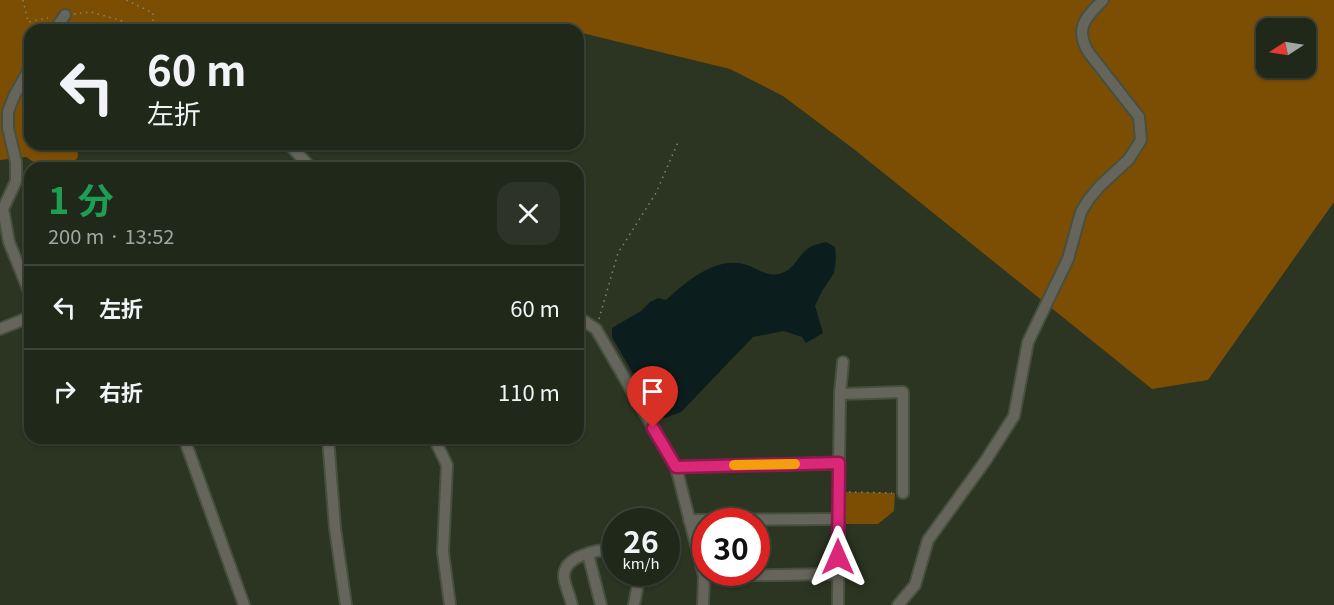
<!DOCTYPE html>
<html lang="ja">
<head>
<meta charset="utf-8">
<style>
	:root { --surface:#20281a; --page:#2d3427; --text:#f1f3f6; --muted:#a2a6a2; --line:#3d4439 }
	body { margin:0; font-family:Georgia,"Noto Sans JP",serif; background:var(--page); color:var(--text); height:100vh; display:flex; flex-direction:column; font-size:22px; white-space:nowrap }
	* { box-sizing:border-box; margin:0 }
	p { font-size:20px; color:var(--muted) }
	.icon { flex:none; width:33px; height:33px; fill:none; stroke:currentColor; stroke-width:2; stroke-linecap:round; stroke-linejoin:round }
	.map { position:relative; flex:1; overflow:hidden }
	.panel { position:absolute; left:24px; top:162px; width:560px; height:282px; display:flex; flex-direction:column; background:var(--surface); border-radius:18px; box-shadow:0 2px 4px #0004,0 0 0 2px var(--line) }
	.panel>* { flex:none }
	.banner { position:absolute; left:24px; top:24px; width:560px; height:126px; border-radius:18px; box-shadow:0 2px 4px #0004,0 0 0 2px var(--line); background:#20281a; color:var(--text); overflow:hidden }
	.needle { width:39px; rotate:258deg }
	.tools { position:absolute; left:1256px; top:18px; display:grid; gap:12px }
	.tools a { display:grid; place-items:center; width:60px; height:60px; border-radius:12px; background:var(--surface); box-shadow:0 2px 4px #0004,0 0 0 2px var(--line); font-size:30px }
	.speed { position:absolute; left:602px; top:508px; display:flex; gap:12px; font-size:30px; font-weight:700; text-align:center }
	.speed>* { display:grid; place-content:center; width:78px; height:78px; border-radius:50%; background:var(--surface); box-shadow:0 2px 4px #0004,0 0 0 2px var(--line); line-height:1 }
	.speed small { font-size:15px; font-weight:400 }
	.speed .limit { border:9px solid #d22; background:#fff; color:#111 }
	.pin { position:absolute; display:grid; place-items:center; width:51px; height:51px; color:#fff; margin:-62px -26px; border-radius:50% 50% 50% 0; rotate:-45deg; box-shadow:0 0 6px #0007 }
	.pin .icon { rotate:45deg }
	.me { position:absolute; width:66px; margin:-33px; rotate:0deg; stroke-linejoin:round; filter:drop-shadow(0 0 4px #0008) }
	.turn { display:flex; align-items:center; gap:21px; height:126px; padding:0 24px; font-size:27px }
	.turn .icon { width:78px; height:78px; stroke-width:2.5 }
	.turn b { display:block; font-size:42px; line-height:51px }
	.round { display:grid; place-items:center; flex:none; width:63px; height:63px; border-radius:18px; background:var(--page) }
	.head { display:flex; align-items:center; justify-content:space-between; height:102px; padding:0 24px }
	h1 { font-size:36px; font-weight:700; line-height:45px; color:#1e9e55 }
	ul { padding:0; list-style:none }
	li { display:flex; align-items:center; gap:18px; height:84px; padding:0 24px; border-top:2px solid var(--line) }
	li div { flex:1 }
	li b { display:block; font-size:22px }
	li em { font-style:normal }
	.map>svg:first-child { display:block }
</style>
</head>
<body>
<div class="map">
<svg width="1334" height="605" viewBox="0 0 1334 605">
	<rect width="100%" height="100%" fill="#2b3522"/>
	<g fill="#7b4e04" fill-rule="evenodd">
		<path d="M0,0H1334V202L1208,380L1152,389L855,150L783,96L730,69L578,32V30H30V144H77L78,157L73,163L60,168H43L26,157L0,160ZM1266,28H1305V68H1266Z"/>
		<path d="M839,492L895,493L894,511L878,524H839Z"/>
	</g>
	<path fill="#0b1d1c" d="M826,242L835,247L836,259L834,273L822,291L815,306L823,333L806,343L802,337L784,331L753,337L681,412L665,418L657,415L612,337V328L641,311L650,302L658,298L666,300C687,281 717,255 747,265C761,270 767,278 782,273C794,269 797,258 805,251C811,245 818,244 826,242Z"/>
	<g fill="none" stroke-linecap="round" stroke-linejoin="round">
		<g stroke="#47503e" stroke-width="14">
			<g id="minor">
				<path d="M55,30L65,15"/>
				<path d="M30,68L14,96L8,112V128L16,162V181L3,209L9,242L30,294"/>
				<path d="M289,144L311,168"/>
				<path d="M578,317L596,329L676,467"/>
				<path d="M0,329L30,317"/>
				<path d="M840,394L903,392V493"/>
				<path d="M184,438L244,605"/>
				<path d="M328,438L335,528L346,605"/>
				<path d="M434,438L447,465L443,552L450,605"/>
				<path d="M839,463L840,394L843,362"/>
				<path d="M689,520L839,519"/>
				<path d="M588,554L601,605"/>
				<path d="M704,576L838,574"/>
				<path d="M572,605C570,596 565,586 564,577C563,555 600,549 615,550"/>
				<path d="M634,605L638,584L634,573"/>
				<path d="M703,605L704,576L676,467L839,463L838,605"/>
				<path d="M898,605L915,585L928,540L986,460L1014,416L1028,342L1068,259L1081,212L1089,199L1100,186L1129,159L1141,140L1139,117L1089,53C1074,29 1085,18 1103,0"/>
			</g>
		</g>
		<g stroke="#7e8777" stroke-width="1.5" stroke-dasharray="1.5 4.5" stroke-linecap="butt">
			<path d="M23,0L28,22L48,18"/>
			<path d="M74,14L91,12L143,27L153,23V13L126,0"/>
			<path d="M306,148L313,144"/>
			<path d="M599,319L618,253L656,193L679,140"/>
			<path d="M849,492L892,493"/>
		</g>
		<use href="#minor" stroke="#66655b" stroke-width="10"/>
	</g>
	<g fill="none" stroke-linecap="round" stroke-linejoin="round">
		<g stroke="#8e194d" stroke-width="15">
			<path id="route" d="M653,428L676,467L839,463L838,557"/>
		</g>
		<use href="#route" stroke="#db2777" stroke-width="10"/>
		<path stroke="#f59e0b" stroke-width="10" d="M734,465L795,464"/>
	</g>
</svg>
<div class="tools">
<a><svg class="needle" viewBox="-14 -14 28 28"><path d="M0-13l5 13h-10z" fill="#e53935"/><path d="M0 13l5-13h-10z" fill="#a2a6a2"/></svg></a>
</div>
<div class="speed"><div>26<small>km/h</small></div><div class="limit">30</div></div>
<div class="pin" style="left:653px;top:428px;background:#d93025"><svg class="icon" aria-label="arrive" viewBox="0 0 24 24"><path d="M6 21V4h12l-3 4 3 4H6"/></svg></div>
<svg class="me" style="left:838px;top:557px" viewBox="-20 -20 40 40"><path d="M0-17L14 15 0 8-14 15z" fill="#db2777" stroke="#fff" stroke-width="4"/></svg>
<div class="banner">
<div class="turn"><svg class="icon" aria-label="left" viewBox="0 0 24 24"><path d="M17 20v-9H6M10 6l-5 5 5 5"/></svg><div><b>60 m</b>左折</div></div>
</div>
<section class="panel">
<div class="head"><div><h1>1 分</h1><p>200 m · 13:52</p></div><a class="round"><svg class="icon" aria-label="close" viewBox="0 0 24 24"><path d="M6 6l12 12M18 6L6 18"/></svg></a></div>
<ul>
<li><svg class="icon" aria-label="left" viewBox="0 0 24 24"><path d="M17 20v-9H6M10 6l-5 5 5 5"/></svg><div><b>左折</b></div><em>60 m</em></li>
<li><svg class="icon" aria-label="right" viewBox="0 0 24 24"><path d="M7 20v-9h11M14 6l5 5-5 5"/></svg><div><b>右折</b></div><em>110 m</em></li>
</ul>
</section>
</div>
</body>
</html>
